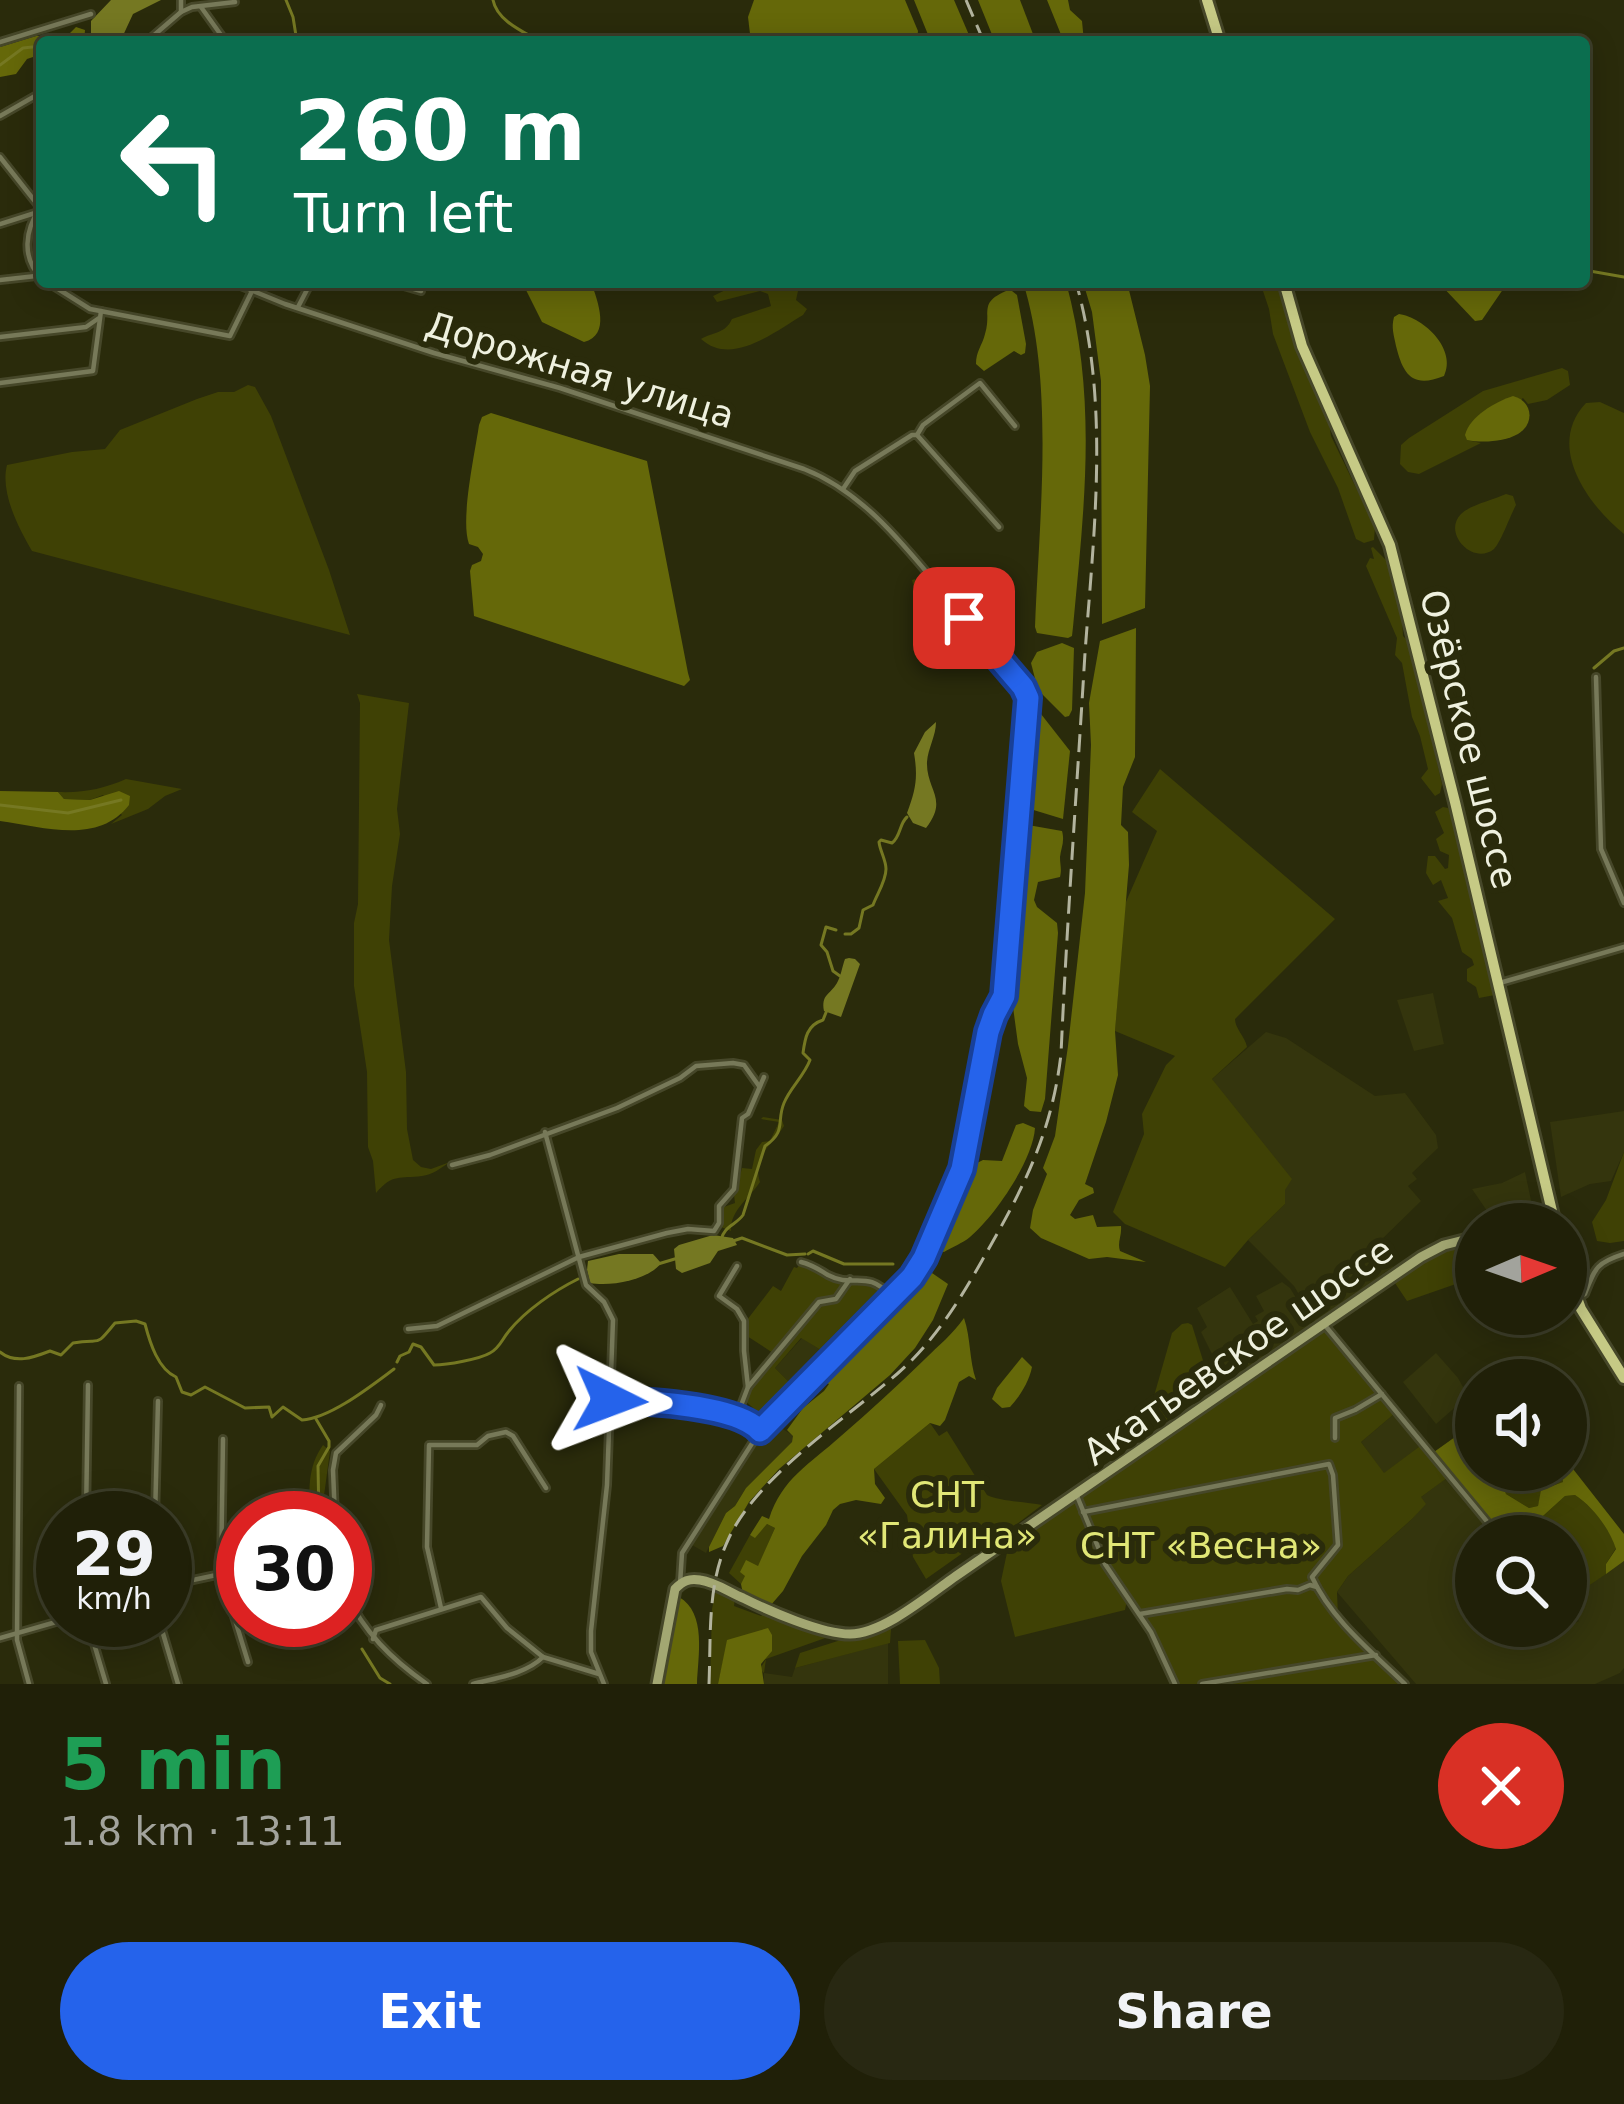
<!DOCTYPE html>
<html lang="en">
<head>
<meta charset="utf-8">
<style>
	:root { --surface:#202008; --page:#282812; --text:#f1f3f6; --muted:#a2a39c; --line:#3d3e29; --accent:#2563eb }
	body { margin:0; font-family:"DejaVu Sans",sans-serif; background:var(--page); color:var(--text); height:100vh; display:flex; flex-direction:column; font-size:45px; white-space:nowrap }
	* { box-sizing:border-box; margin:0 }
	p { font-size:39px; color:var(--muted) }
	.icon { flex:none; width:66px; height:66px; fill:none; stroke:currentColor; stroke-width:2; stroke-linecap:round; stroke-linejoin:round }
	.map { position:relative; height:1684px; overflow:hidden }
	.details { display:flex; flex-direction:column; background:var(--surface); flex:1 }
	.details>* { flex:none }
	.hud { position:absolute; left:36px; top:36px; width:1554px; height:252px; border-radius:12px; box-shadow:0 6px 30px #0003,0 0 0 3px var(--line); background:#0b6e4f; color:#fff; overflow:hidden }
	.needle { width:78px; rotate:88deg }
	.fabs { position:absolute; left:1455px; top:1203px; display:grid; gap:24px }
	.fabs a { display:grid; place-items:center; width:132px; height:132px; border-radius:50%; background:var(--surface); box-shadow:0 6px 30px #0003,0 0 0 3px var(--line); font-size:60px }
	.speed { position:absolute; left:36px; top:1491px; display:flex; gap:24px; font-size:60px; font-weight:700; text-align:center }
	.speed>* { display:grid; place-content:center; width:156px; height:156px; border-radius:50%; background:var(--surface); box-shadow:0 6px 30px #0003,0 0 0 3px var(--line); line-height:1 }
	.speed small { font-size:30px; font-weight:400 }
	.speed .limit { border:18px solid #d22; background:#fff; color:#111 }
	.pin { position:absolute; display:grid; place-items:center; width:102px; height:102px; color:#fff; margin:-51px; border-radius:24px; box-shadow:0 6px 18px #0006 }
	.me { position:absolute; width:132px; margin:-66px; rotate:93deg; stroke-linejoin:round; filter:drop-shadow(0 0 9px #0008) }
	.turn { display:flex; align-items:center; gap:42px; height:252px; padding:0 60px; font-size:54px }
	.turn .icon { width:156px; height:156px; stroke-width:2.5 }
	.turn b { display:block; font-size:84px; line-height:102px }
	.round { display:grid; place-items:center; flex:none; width:126px; height:126px; border-radius:63px; background:var(--page) }
	.head { display:flex; align-items:center; justify-content:space-between; height:204px; padding:0 60px }
	h1 { font-size:72px; font-weight:600; line-height:90px; color:#1e9e55 }
	.primary-button { display:flex; gap:24px; margin-top:auto; padding:24px 60px }
	.primary-button a { flex:1; height:138px; border-radius:72px; background:var(--accent); color:#fff; font-size:48px; font-weight:600; line-height:138px; text-align:center }
	.primary-button a+a { background:var(--page); color:var(--text) }
	.map>svg:first-child { display:block }
</style>
</head>
<body>
<div class="map">
<svg width="1624" height="1684" viewBox="0 0 1624 1684">
	<rect width="100%" height="100%" fill="#2a2b0b"/>
	<g fill="#34350d">
		<path d="M1433,993L1444,1044L1414,1051L1397,1000Z"/>
		<path d="M1266,1032L1286,1038L1375,1096L1405,1093L1436,1135L1438,1148L1412,1173L1417,1179L1408,1186L1421,1201L1377,1244L1393,1267L1315,1322L1294,1286L1248,1240L1285,1204V1190L1212,1079Z"/>
		<path d="M1624,1111V1152L1611,1181L1590,1184L1561,1197L1550,1122Z"/>
		<path d="M1525,1172L1536,1224H1496L1472,1189L1502,1183Z"/>
		<path d="M1282,1282L1290,1288L1312,1324L1226,1382L1201,1332L1207,1327L1197,1308L1230,1287L1253,1324L1258,1321L1255,1316L1264,1311L1256,1296Z"/>
		<path d="M802,1338L826,1353L820,1364L796,1389L775,1368Z"/>
		<path d="M1436,1353L1458,1378L1468,1396L1436,1424L1403,1382Z"/>
		<path d="M1394,1414L1420,1446L1384,1474L1361,1442Z"/>
		<path d="M773,1423L794,1436L792,1442L746,1488L735,1506L726,1513L706,1553L692,1545L760,1435Z"/>
		<path d="M1445,1479L1494,1536H1476V1626H1566V1620L1571,1625L1579,1621L1566,1601L1624,1561V1668L1620,1673L1595,1684H1416L1337,1592L1348,1576L1412,1519L1420,1508L1421,1497Z"/>
		<path d="M888,1643V1684H764V1673L792,1677L795,1668Z"/>
	</g>
	<g fill="#3f4105">
		<path d="M742,282H807L798,291L796,300L807,309L803,315C774,332 732,367 701,339C713,332 725,334 732,319L771,306L768,294L760,291L717,302L713,296Z"/>
		<path d="M1260,282H1279L1301,356L1328,416L1331,436L1375,527L1374,540L1364,543L1356,539L1338,488L1310,432L1273,334L1269,309Z"/>
		<path d="M1562,368L1568,371L1570,385L1547,400L1528,404L1523,398L1467,440L1481,443L1419,474L1408,472L1400,464L1401,445L1409,438L1483,391Z"/>
		<path d="M248,385L255,387L271,416L329,570L350,635L32,551C18,527 0,492 7,465L72,452L105,449L120,430L197,399L218,392H234Z"/>
		<path d="M1600,402L1624,413V534C1588,505 1545,446 1586,403Z"/>
		<path d="M1506,494L1513,496L1516,505C1510,516 1501,542 1494,549C1473,566 1442,533 1461,514C1470,505 1493,500 1506,494Z"/>
		<path d="M1373,547L1388,562L1391,569V578L1401,602L1403,636L1409,642L1442,784L1440,793L1435,796L1421,778L1428,769L1420,736L1412,717L1402,663L1395,655L1397,638L1366,566L1370,558L1374,559L1371,548Z"/>
		<path d="M915,579C930,598 949,625 936,649L925,648L923,642C924,620 917,600 912,580Z"/>
		<path d="M357,694L409,703L397,809L400,834L392,886L389,940L406,1072L407,1129L413,1160L421,1167L431,1169L450,1162C441,1168 432,1175 422,1176C400,1179 393,1173 376,1193L373,1161L368,1147L367,1072L354,986V923L358,904L360,703Z"/>
		<path d="M1160,769L1335,919L1235,1019C1235,1029 1245,1036 1247,1047L1212,1079L1292,1179L1285,1190V1204L1248,1240L1225,1267L1125,1224L1113,1212L1144,1134L1142,1114L1166,1065L1175,1056L1115,1031L1125,904L1157,831L1132,812Z"/>
		<path d="M126,779L182,789L165,796L148,809L111,824L122,815L103,795L90,800L64,799L58,792C84,793 103,789 126,779Z"/>
		<path d="M1443,807L1448,808L1451,813L1495,995L1479,998L1476,987L1467,981V969L1474,965L1472,959L1462,952L1452,918L1438,901L1448,898L1441,880L1433,885L1426,873L1428,856H1435L1445,869L1448,868L1449,855L1440,851L1436,839L1444,833L1435,812Z"/>
		<path d="M763,1117L782,1120L784,1126C771,1146 752,1157 760,1182C749,1199 730,1210 731,1231L721,1227V1208L735,1203L734,1195L742,1168L752,1169L756,1150L762,1142L770,1141L779,1122L761,1119Z"/>
		<path d="M1624,1152V1241L1610,1243L1597,1241L1592,1222L1606,1200Z"/>
		<path d="M1476,1243V1277L1407,1301L1393,1280C1422,1260 1440,1246 1476,1243Z"/>
		<path d="M800,1264L846,1280L834,1297L822,1298L817,1302L773,1353L747,1336L749,1328L747,1320L773,1286L781,1291L794,1267L797,1268Z"/>
		<path d="M851,1280L874,1283L884,1294L857,1318L860,1322L826,1353L801,1338L775,1368L796,1389L766,1419L744,1400L751,1387L819,1304L823,1301L833,1303Z"/>
		<path d="M1188,1323L1192,1325L1210,1383L1207,1390L1155,1428L1148,1417L1172,1333L1182,1324Z"/>
		<path d="M1325,1330L1394,1414L1361,1442L1384,1473L1420,1446L1447,1478L1421,1497L1426,1504L1412,1519L1348,1576L1337,1592L1338,1616L1403,1684H1175L1151,1632L1127,1600L1125,1610L1015,1637L1001,1581L1009,1543Z"/>
		<path d="M930,1423L939,1436L947,1431L987,1495C998,1501 1027,1502 1042,1505L1009,1530H1004L1001,1526L926,1579L913,1557L907,1515L874,1469Z"/>
		<path d="M323,1445L330,1451L321,1518H310C309,1492 307,1467 323,1445Z"/>
		<path d="M1498,1470H1555L1563,1473L1564,1482L1542,1489L1538,1506L1529,1508L1506,1494Z"/>
		<path d="M1575,1495C1593,1507 1609,1528 1616,1548L1606,1564V1574L1566,1601V1536H1538L1533,1525L1565,1496Z"/>
		<path d="M767,1524L775,1528L758,1567L741,1584L729,1573L750,1535L755,1537Z"/>
		<path d="M716,1589L735,1598L734,1606L761,1616L765,1612L831,1636L766,1659L764,1673L760,1669L766,1659L728,1640L718,1684H710L712,1609Z"/>
		<path d="M888,1625L891,1629L890,1643L795,1668L800,1653Z"/>
		<path d="M925,1640L939,1668L940,1684H900L898,1641Z"/>
	</g>
	<g fill="#656809">
		<path d="M754,0H905L918,31L917,39L902,42H751L748,17Z"/>
		<path d="M914,0H954L972,42H931Z"/>
		<path d="M978,0H1020L1036,42H995Z"/>
		<path d="M1047,0H1068L1070,10L1082,21L1084,42H1064Z"/>
		<path d="M76,27L85,30L84,42H42V54L27,59L16,74L0,77V47L36,36H67Z"/>
		<path d="M522,282H591C598,302 611,335 584,342L542,322Z"/>
		<path d="M1023,282H1066C1098,399 1084,509 1073,627L1072,636L1068,638L1037,633L1035,627C1039,520 1055,384 1023,282Z"/>
		<path d="M1083,282H1127L1145,355L1150,386L1145,608L1102,624L1101,381L1092,312Z"/>
		<path d="M1438,282H1508L1482,320L1475,321Z"/>
		<path d="M1006,291H1012L1017,295L1026,344L1025,353L1021,355L1014,351L984,371L976,364C976,351 982,346 985,334C992,312 978,303 1006,291Z"/>
		<path d="M1399,314C1425,318 1457,350 1444,376C1412,389 1403,374 1396,346C1394,335 1391,328 1394,317Z"/>
		<path d="M1513,396C1533,401 1535,424 1518,434C1504,442 1482,443 1467,440L1465,435C1470,416 1495,402 1513,396Z"/>
		<path d="M491,413L647,461L688,673L690,680L684,686L474,616L470,571L472,565L481,561L483,554L478,547L469,544C460,520 475,453 479,425L482,417Z"/>
		<path d="M1136,628L1135,757L1123,787L1121,825L1128,832L1129,865L1115,1031L1118,1075L1106,1122L1085,1184L1093,1188L1094,1193L1079,1200L1070,1215L1075,1219L1093,1215L1097,1227L1121,1226C1122,1236 1117,1242 1120,1251L1146,1262L1107,1257L1089,1259L1041,1238L1030,1228L1033,1210L1047,1174L1043,1168L1055,1136L1068,1046L1085,893L1091,745L1089,703L1100,641Z"/>
		<path d="M1062,643L1074,648L1072,710L1069,716L1065,717L1038,690L1031,663L1037,652Z"/>
		<path d="M1036,714H1041L1070,751L1063,819L1027,808L1032,716Z"/>
		<path d="M0,791L58,792L64,799L90,800L119,791L130,796L129,805C98,845 44,827 0,821Z"/>
		<path d="M1028,825L1062,831C1065,842 1061,848 1060,857C1060,865 1062,869 1060,877L1038,882L1034,900L1037,907L1057,923L1058,933L1045,1099L1041,1112L1030,1111L1024,1106L1027,1078L1018,1044L1013,1007L1023,831L1024,826Z"/>
		<path d="M1023,1123L1035,1128C1033,1160 995,1216 970,1237C963,1243 952,1247 944,1252L939,1251L936,1245L973,1165L983,1160L1002,1161L1016,1125Z"/>
		<path d="M932,1273L948,1284L933,1320L915,1348L890,1375L779,1469L749,1502L723,1546L709,1552V1547L726,1513L735,1506L746,1488L792,1442L793,1436L787,1430L803,1408L824,1391L829,1384L819,1380L914,1282Z"/>
		<path d="M964,1318C971,1339 969,1359 976,1380L969,1376L959,1382L945,1420L940,1426L930,1423L874,1469L875,1484L885,1498L881,1504L856,1500L840,1504L833,1510L826,1525L802,1556L783,1591L770,1606L743,1594L741,1584L745,1576L740,1572L746,1560L758,1566L775,1528L767,1524L755,1538L750,1535L762,1516L769,1519C782,1478 810,1464 841,1436C870,1411 897,1386 925,1359C938,1346 953,1334 964,1318Z"/>
		<path d="M1022,1357L1032,1367C1029,1382 1020,1396 1010,1407L1002,1408L992,1399L997,1388Z"/>
		<path d="M1476,1422V1470H1498L1506,1494L1529,1508L1538,1506L1541,1490L1563,1482L1562,1473L1555,1470H1566V1460L1624,1534V1561L1606,1574V1564L1616,1549C1609,1528 1593,1507 1575,1495L1565,1496L1533,1525L1538,1536H1501L1434,1452Z"/>
		<path d="M679,1597C707,1613 698,1656 697,1684H662L675,1605Z"/>
		<path d="M768,1628L772,1635V1651L761,1664L764,1684H718L727,1640Z"/>
	</g>
	<g fill="#757822">
		<path d="M111,0H161L133,14L120,42H97L91,35V21Z"/>
		<path d="M936,722C936,736 928,748 927,762C926,790 949,799 926,828L913,823L907,813C916,789 918,777 914,753L925,732Z"/>
		<path d="M849,958L855,959L860,964L841,1017L824,1011C821,994 830,995 837,983C841,976 842,967 845,959Z"/>
		<path d="M713,1235L733,1238L737,1245L718,1251L710,1263L682,1273L676,1269L674,1249L679,1245Z"/>
		<path d="M619,1254H653L661,1263C649,1280 610,1287 590,1283L587,1270L588,1261Z"/>
	</g>
	<g fill="none" stroke-linecap="round" stroke-linejoin="round">
		<g stroke="#757822" stroke-width="3">
			<path d="M286,0L293,17L297,42"/>
			<path d="M493,0C497,21 524,32 541,42"/>
			<path d="M70,42L91,35"/>
			<path d="M0,65L23,48L42,46"/>
			<path d="M1584,270L1624,277"/>
			<path d="M1594,668L1614,651L1624,648"/>
			<path d="M0,805L68,813L121,800"/>
			<path d="M836,930L826,927L821,945L827,952L833,971L840,976"/>
			<path d="M845,934H851L859,928L863,910L873,905C877,894 886,881 886,869C886,860 880,851 879,842L881,840L892,843C901,836 899,824 907,817"/>
			<path d="M721,1240C724,1226 736,1225 743,1215L765,1146C787,1131 776,1122 784,1103C790,1088 804,1076 810,1060L803,1053C805,1038 807,1025 823,1020L827,1010"/>
			<path d="M733,1241L742,1238L787,1255L805,1254"/>
			<path d="M808,1254L813,1251L844,1264H893"/>
			<path d="M658,1264L678,1258"/>
			<path d="M0,1352C15,1364 32,1358 50,1351L61,1355L73,1343C103,1337 93,1350 115,1323L136,1321L145,1324C150,1343 158,1369 176,1377L182,1392L191,1395L205,1387L245,1408L269,1407L272,1417L283,1407L302,1420C331,1418 371,1386 394,1369"/>
			<path d="M397,1362L400,1356L409,1352L413,1344L421,1347L434,1365C447,1365 480,1359 490,1353C500,1348 502,1339 509,1331C526,1310 554,1291 578,1279"/>
			<path d="M316,1419L329,1441V1447L318,1466L319,1518"/>
			<path d="M362,1649L380,1678L390,1684"/>
		</g>
		<g stroke="#464729" stroke-width="10">
			<g id="minor">
				<path d="M181,0V12"/>
				<path d="M201,7L226,42"/>
				<path d="M0,42L91,14"/>
				<path d="M146,42L181,12L192,7L235,2"/>
				<path d="M0,116L42,92"/>
				<path d="M0,157L41,209"/>
				<path d="M40,208C25,230 21,258 42,279"/>
				<path d="M0,224L35,213"/>
				<path d="M0,280L36,276"/>
				<path d="M47,282L90,309L230,336L252,291"/>
				<path d="M231,282L285,304L434,353L560,388L804,469C871,495 915,560 961,613C983,639 1007,665 1027,693L1003,996L991,1022L962,1169L919,1269L760,1431L682,1553L680,1584"/>
				<path d="M390,282L421,291"/>
				<path d="M298,307L311,282"/>
				<path d="M0,337L86,327L99,318"/>
				<path d="M0,383L93,371L101,311"/>
				<path d="M917,435L923,425L980,383L1015,426"/>
				<path d="M843,489L855,471L912,435H917L999,527"/>
				<path d="M1596,677L1601,849L1624,903"/>
				<path d="M1503,982L1624,947"/>
				<path d="M545,1132L586,1285L604,1302L613,1320L607,1485L591,1631V1652L604,1684"/>
				<path d="M452,1165L490,1155L617,1108L680,1078L696,1066L733,1063L744,1065L759,1086"/>
				<path d="M801,1262C813,1265 818,1269 828,1275C854,1289 866,1268 892,1297"/>
				<path d="M737,1266L719,1296L737,1309L744,1321V1351L748,1387L737,1416"/>
				<path d="M1576,1297L1585,1294C1595,1268 1596,1263 1624,1254"/>
				<path d="M1323,1323L1499,1536"/>
				<path d="M408,1329L437,1326L579,1257L667,1233L688,1229L714,1231L719,1223V1206L734,1189L742,1118L748,1114L764,1077"/>
				<path d="M19,1386L17,1640L29,1684"/>
				<path d="M748,1387L819,1302L836,1299L850,1279"/>
				<path d="M610,1400C646,1401 737,1405 760,1431"/>
				<path d="M1335,1438V1418L1355,1410L1382,1394"/>
				<path d="M223,1439L221,1574L248,1662"/>
				<path d="M1077,1496L1105,1564L1151,1632L1175,1684"/>
				<path d="M1083,1512L1329,1464L1333,1475L1338,1545L1312,1577C1331,1619 1372,1652 1405,1684"/>
				<path d="M86,1518L88,1385"/>
				<path d="M155,1518L158,1401"/>
				<path d="M335,1518L333,1470L336,1453L376,1415L381,1405"/>
				<path d="M165,1586L221,1574L243,1575"/>
				<path d="M345,1592C364,1632 391,1659 427,1684"/>
				<path d="M441,1608L427,1547L429,1445H477L488,1436L506,1432L513,1436L546,1488"/>
				<path d="M1140,1614L1287,1589L1298,1590L1310,1585L1317,1587"/>
				<path d="M1566,1616L1570,1620"/>
				<path d="M87,1620L106,1684"/>
				<path d="M159,1620L178,1684"/>
				<path d="M0,1638L63,1620"/>
				<path d="M373,1639L376,1630L481,1597L507,1628L543,1657L599,1674"/>
				<path d="M473,1684C496,1678 526,1674 543,1657"/>
				<path d="M1202,1684L1376,1655"/>
			</g>
		</g>
		<g stroke="#464729" stroke-width="15">
			<path id="secondary" d="M657,1684L675,1589C683,1581 689,1578 700,1580C715,1582 729,1592 743,1598C769,1611 822,1634 850,1634C883,1634 929,1595 956,1576L1421,1257L1444,1245L1476,1237"/>
		</g>
		<g stroke="#464729" stroke-width="16">
			<g id="primary">
				<path d="M1207,0L1220,42"/>
				<path d="M1284,282L1302,346L1390,545L1455,802L1555,1224"/>
				<path d="M1566,1267L1581,1309L1624,1378"/>
			</g>
		</g>
		<use href="#minor" stroke="#777959" stroke-width="4.5"/>
		<use href="#secondary" stroke="#a3a772" stroke-width="9"/>
		<use href="#primary" stroke="#c6ca85" stroke-width="10"/>
		<g stroke="#b3b49e" stroke-width="3" stroke-dasharray="18 9" stroke-linecap="butt">
			<path d="M966,0L984,42"/>
			<path d="M709,1684C711,1636 707,1585 728,1540C756,1477 844,1420 897,1374C934,1342 960,1300 984,1257C1023,1189 1052,1133 1061,1054C1067,920 1077,787 1085,653C1094,530 1110,403 1076,282"/>
		</g>
	</g>
	<g fill="none" stroke-linecap="round" stroke-linejoin="round">
		<g stroke="#184099" stroke-width="30">
			<path id="route" d="M610,1400C646,1401 737,1405 760,1431L912,1277L924,1258L962,1169L988,1032L994,1015L1004,996L1028,698L1023,687L964,618"/>
		</g>
		<use href="#route" stroke="#2563eb" stroke-width="21"/>
	</g>
	<g text-anchor="middle" dominant-baseline="central" stroke-width="12" stroke-linejoin="round" paint-order="stroke">
		<g font-size="36" fill="#eff1df" stroke="#2a2b0b">
			<text transform="translate(580 370) rotate(17)">Дорожная улица</text>
			<text transform="translate(1469 739) rotate(76)">Озёрское шоссе</text>
			<text transform="translate(1238 1351) rotate(-35)">Акатьевское шоссе</text>
		</g>
		<g font-size="36" fill="#e1e776" stroke="#2a2b0b">
			<text x="947" y="1494">СНТ<tspan x="947" dy="41">«Галина»</tspan></text>
			<text x="1201" y="1545">СНТ «Весна»</text>
		</g>
	</g>
</svg>
<div class="fabs">
<a><svg class="needle" viewBox="-14 -14 28 28"><path d="M0-13l5 13h-10z" fill="#e53935"/><path d="M0 13l5-13h-10z" fill="#a2a39c"/></svg></a>
<a><svg class="icon" aria-label="sound" viewBox="0 0 24 24"><path d="M4 9h4l5-4v14l-5-4H4zM17 9q2 3 0 6"/></svg></a>
<a><svg class="icon" aria-label="search" viewBox="0 0 24 24"><circle cx="10" cy="10" r="6"/><path d="M15 15l6 6"/></svg></a>
</div>
<div class="speed"><div>29<small>km/h</small></div><div class="limit">30</div></div>
<div class="pin" style="left:964px;top:618px;background:#d93025"><svg class="icon" aria-label="arrive" viewBox="0 0 24 24"><path d="M6 21V4h12l-3 4 3 4H6"/></svg></div>
<svg class="me" style="left:610px;top:1400px" viewBox="-20 -20 40 40"><path d="M0-17L14 15 0 8-14 15z" fill="#2563eb" stroke="#fff" stroke-width="4"/></svg>
<div class="hud">
<div class="turn"><svg class="icon" aria-label="left" viewBox="0 0 24 24"><path d="M17 20v-9H6M10 6l-5 5 5 5"/></svg><div><b>260 m</b>Turn left</div></div>
</div>
</div>
<section class="details">
<div class="head"><div><h1>5 min</h1><p>1.8 km · 13:11</p></div><a class="round" style="background:#d93025;color:#fff"><svg class="icon" aria-label="close" viewBox="0 0 24 24"><path d="M6 6l12 12M18 6L6 18"/></svg></a></div>
<div class="primary-button"><a>Exit</a><a>Share</a></div>
</section>
</body>
</html>
